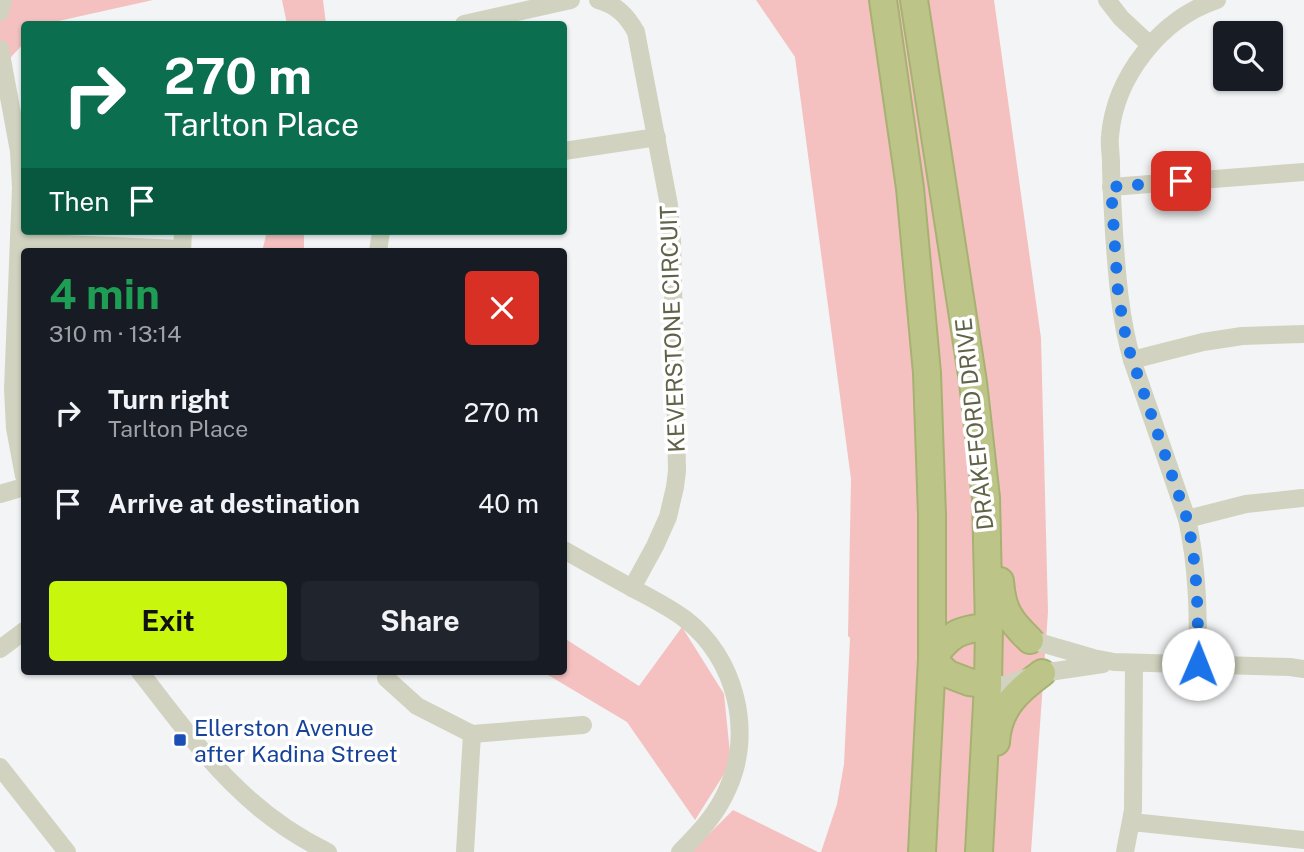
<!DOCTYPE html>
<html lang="en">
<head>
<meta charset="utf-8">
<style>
	:root { --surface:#171b24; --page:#20242c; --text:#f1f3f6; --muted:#9ea1a6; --accent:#c8f60c }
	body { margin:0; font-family:"Public Sans",sans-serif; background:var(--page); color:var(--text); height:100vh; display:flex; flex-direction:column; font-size:26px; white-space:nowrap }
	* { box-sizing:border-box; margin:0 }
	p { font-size:23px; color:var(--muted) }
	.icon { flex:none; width:38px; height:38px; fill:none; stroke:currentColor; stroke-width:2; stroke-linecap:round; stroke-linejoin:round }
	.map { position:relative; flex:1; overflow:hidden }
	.sheet { position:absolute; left:21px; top:248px; width:546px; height:427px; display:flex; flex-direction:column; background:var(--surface); border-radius:7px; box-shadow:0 2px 5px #0004 }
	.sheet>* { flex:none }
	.hud { position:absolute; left:21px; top:21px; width:546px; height:214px; border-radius:7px; box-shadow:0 2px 5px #0004; background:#0b6e4f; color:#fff; overflow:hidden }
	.buttons { position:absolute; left:1213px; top:21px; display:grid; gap:14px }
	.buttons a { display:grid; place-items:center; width:70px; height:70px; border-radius:7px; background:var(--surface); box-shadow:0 2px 5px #0004; font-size:35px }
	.pin { position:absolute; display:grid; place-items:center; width:60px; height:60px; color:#fff; margin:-30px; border-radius:14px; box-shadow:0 4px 10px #0006 }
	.me { position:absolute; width:77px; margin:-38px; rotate:1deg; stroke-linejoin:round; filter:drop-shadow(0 0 5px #0008) }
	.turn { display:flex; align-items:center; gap:24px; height:147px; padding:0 28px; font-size:32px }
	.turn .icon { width:91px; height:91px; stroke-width:2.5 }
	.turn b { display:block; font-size:49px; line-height:60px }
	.then { display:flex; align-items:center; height:66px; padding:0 28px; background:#0003; gap:14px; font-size:26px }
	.round { display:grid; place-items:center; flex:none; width:74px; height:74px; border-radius:7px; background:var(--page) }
	.head { display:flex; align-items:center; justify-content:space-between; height:119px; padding:0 28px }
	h1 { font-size:42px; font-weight:700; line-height:52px; color:#1e9e55 }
	.button { display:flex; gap:14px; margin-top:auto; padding:14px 28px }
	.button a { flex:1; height:80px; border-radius:7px; background:var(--accent); color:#111; font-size:28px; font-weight:700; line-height:80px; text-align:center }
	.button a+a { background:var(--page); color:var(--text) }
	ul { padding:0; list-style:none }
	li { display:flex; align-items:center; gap:21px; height:91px; padding:0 28px }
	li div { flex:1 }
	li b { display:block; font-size:26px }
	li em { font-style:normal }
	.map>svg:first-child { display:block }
</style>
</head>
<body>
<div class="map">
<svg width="1304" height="852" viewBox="0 0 1304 852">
	<rect width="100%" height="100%" fill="#f3f4f5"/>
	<g fill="#f4c1c0">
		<path d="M0,0H153L45,24H24V43L0,69Z"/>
		<path d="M282,0H323L326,24H287Z"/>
		<path d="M756,0H994L1041,338L1048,612L1031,852H821L837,804L844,764L850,638L848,636L851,479L795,57Z"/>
		<path d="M267,231H304V252H262Z"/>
		<path d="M682,627L724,694L731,763L695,820L627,722L543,672H564V638L639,686Z"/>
		<path d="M733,810L818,852H691Z"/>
	</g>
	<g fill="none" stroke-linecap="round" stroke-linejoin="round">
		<g stroke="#a7b172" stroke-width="30">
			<g id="highway">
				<path d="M883,0L910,188L927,373L932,515V659L922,852"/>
				<path d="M914,0L973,382L986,498L989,627L988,685L979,852"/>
				<path d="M1000,581C1002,610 1010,621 1030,640"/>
				<path d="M932,659C950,634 958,629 989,627"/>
				<path d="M932,659L948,674L969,682L988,685"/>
				<path d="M996,742C998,709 1016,692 1042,673"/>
			</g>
		</g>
		<g stroke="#d1d3c0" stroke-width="18">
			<path d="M598,0C617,5 627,16 636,32L669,205L672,241L677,471L675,487L668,517L655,546L632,588"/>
			<path d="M1107,0L1121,18L1150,45"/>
			<path d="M0,12L3,0"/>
			<path d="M464,24L571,0"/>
			<path d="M0,49L19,151L21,188L13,389L15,428L24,476"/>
			<path d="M564,151L657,137"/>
			<path d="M1111,187L1304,172"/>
			<path d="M19,242L182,249"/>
			<path d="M182,252L183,231"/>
			<path d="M378,252L381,231"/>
			<path d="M1132,360L1203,342L1242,336L1304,334"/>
			<path d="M0,494L24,487"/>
			<path d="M1187,519L1246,504L1302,498"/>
			<path d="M564,550C587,563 610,576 634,589C651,598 669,607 685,619C735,657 754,731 728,788C717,814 699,833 680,852"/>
			<path d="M1021,637L1093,658L1114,662L1290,667L1304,669"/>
			<path d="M0,649L24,631"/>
			<path d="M1198,664C1198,615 1198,568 1187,519L1132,360C1120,318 1117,276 1114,233C1113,210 1111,186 1111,163C1111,154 1109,145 1110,136C1115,77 1160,19 1217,0"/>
			<path d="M140,672C197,745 242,811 328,852"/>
			<path d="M386,678L417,706L472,734L583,725"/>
			<path d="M988,685H1004L1042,673L1103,664"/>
			<path d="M0,767L67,852"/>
			<path d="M1132,822L1304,840"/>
			<path d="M465,852L472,734"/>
			<path d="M1125,852L1133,810L1134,663"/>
		</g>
		<use href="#highway" stroke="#bcc587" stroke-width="26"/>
	</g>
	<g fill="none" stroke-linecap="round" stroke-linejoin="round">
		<path stroke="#1a73e8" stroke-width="12" stroke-dasharray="0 21.6" d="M1181,181L1111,187L1118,293L1127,344L1187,519C1198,567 1198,615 1198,664"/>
	</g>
	<rect fill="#1a4fb4" stroke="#fff" stroke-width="2.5" x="173" y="733" width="14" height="14" rx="3.5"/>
	<g text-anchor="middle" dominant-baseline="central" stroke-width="7" stroke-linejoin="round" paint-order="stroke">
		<g font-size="23" fill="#606348" stroke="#fff">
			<text transform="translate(672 329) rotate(-92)">KEVERSTONE CIRCUIT</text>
			<text transform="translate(974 424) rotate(-96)">DRAKEFORD DRIVE</text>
		</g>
		<g font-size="23" fill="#164399" stroke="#fff" text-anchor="start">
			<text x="194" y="727">Ellerston Avenue<tspan x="194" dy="26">after Kadina Street</tspan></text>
		</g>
	</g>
</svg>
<div class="buttons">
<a><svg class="icon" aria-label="search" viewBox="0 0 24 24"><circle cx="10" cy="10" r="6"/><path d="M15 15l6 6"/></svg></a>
</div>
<div class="pin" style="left:1181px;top:181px;background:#d93025"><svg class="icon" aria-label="arrive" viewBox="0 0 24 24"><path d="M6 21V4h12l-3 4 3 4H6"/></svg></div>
<svg class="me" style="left:1198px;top:664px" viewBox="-20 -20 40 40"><circle r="19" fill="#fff"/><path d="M0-13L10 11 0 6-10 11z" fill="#1a73e8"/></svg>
<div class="hud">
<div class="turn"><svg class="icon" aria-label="right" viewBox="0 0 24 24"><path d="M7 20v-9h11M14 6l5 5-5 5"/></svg><div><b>270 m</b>Tarlton Place</div></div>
<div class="then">Then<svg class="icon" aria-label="arrive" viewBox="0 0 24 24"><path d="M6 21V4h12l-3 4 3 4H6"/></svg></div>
</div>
<section class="sheet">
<div class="head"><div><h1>4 min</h1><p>310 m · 13:14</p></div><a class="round" style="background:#d93025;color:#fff"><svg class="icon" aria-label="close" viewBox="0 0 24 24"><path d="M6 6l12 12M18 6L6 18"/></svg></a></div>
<ul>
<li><svg class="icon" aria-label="right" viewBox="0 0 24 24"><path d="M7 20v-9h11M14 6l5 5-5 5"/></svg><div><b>Turn right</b><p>Tarlton Place</p></div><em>270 m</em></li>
<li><svg class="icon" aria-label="arrive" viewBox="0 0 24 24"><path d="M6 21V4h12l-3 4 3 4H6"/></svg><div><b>Arrive at destination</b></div><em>40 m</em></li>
</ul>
<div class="button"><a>Exit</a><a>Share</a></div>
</section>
</div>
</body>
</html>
